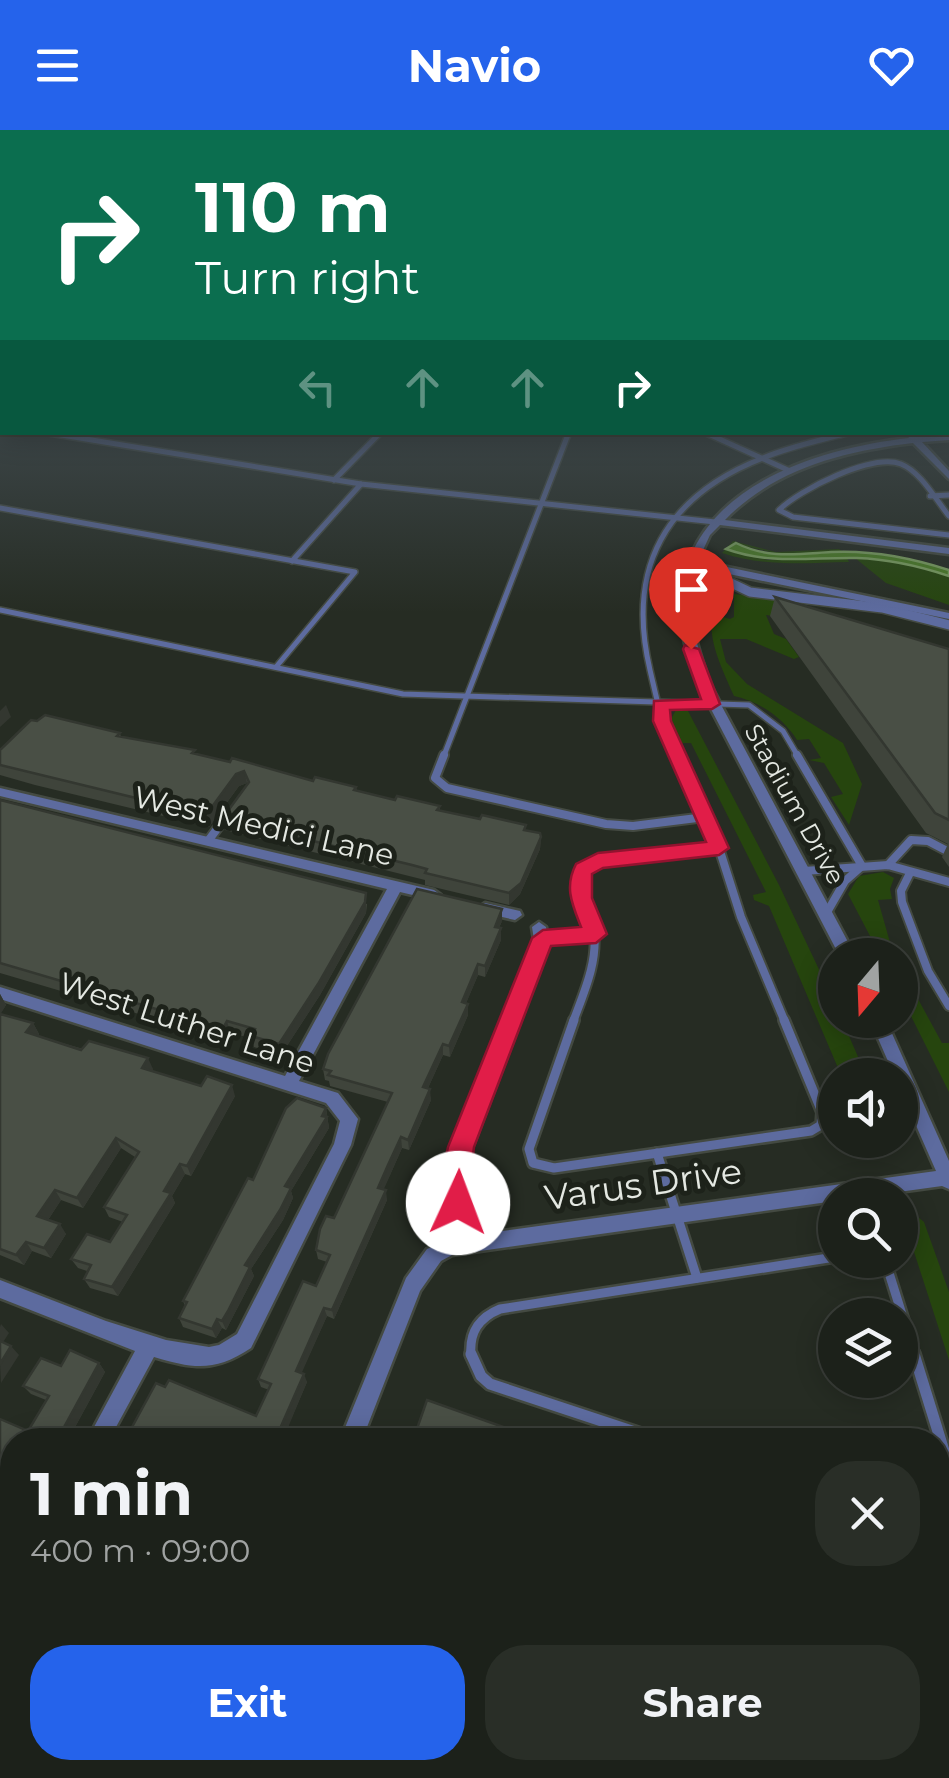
<!DOCTYPE html>
<html lang="en">
<head>
<meta charset="utf-8">
<style>
	:root { --surface:#1c211a; --page:#292e27; --text:#f1f3f6; --muted:#a0a3a2; --line:#3a3e39; --accent:#2563eb }
	body { margin:0; font-family:Montserrat,sans-serif; background:var(--page); color:var(--text); height:100vh; display:flex; flex-direction:column; font-size:38px; white-space:nowrap }
	* { box-sizing:border-box; margin:0 }
	p { font-size:32px; color:var(--muted) }
	.icon { flex:none; width:55px; height:55px; fill:none; stroke:currentColor; stroke-width:2; stroke-linecap:round; stroke-linejoin:round }
	.map { position:relative; flex:1; overflow:hidden }
	.panel { position:absolute; left:0px; top:1298px; width:950px; height:352px; display:flex; flex-direction:column; background:var(--surface); border-radius:40px 40px 0 0; box-shadow:0 5px 25px #0003,0 0 0 2px var(--line) }
	.panel>* { flex:none }
	.banner { position:absolute; left:0px; top:0px; width:950px; height:305px; box-shadow:0 5px 25px #0003,0 0 0 2px var(--line); background:#0b6e4f; color:#fff; overflow:hidden }
	.needle { width:65px; rotate:199deg }
	.fabs { position:absolute; left:818px; top:808px; display:grid; gap:20px }
	.fabs a { display:grid; place-items:center; width:100px; height:100px; border-radius:50%; background:var(--surface); box-shadow:0 5px 25px #0003,0 0 0 2px var(--line); font-size:50px }
	.pin { position:absolute; display:grid; place-items:center; width:85px; height:85px; color:#fff; margin:-102px -42px; border-radius:50% 50% 50% 0; rotate:-45deg; box-shadow:0 0 10px #0007 }
	.pin .icon { rotate:45deg }
	.me { position:absolute; width:110px; margin:-55px; rotate:2deg; stroke-linejoin:round; filter:drop-shadow(0 0 8px #0008) }
	.turn { display:flex; align-items:center; gap:35px; height:210px; padding:0 30px; font-size:45px }
	.turn .icon { width:130px; height:130px; stroke-width:2.5 }
	.turn b { display:block; font-size:70px; line-height:85px }
	.lanes { display:flex; align-items:center; height:95px; padding:0 30px; background:#0003; justify-content:center; gap:50px; direction:ltr }
	.lanes .off { opacity:.35 }
	.round { display:grid; place-items:center; flex:none; width:105px; height:105px; border-radius:40px; background:var(--page) }
	.head { display:flex; align-items:center; justify-content:space-between; height:170px; padding:0 30px }
	h1 { font-size:60px; font-weight:700; line-height:75px }
	.primary-button { display:flex; gap:20px; margin-top:auto; padding:20px 30px }
	.primary-button a { flex:1; height:115px; border-radius:40px; background:var(--accent); color:#fff; font-size:40px; font-weight:700; line-height:115px; text-align:center }
	.primary-button a+a { background:var(--page); color:var(--text) }
	header { display:flex; justify-content:space-between; align-items:center; height:130px; padding:0 30px; background:var(--accent); color:#fff; font-size:45px; font-weight:700 }
	.map>svg:first-child { display:block }
</style>
</head>
<body>
<header><svg class="icon" aria-label="menu" viewBox="0 0 24 24"><path d="M4 6h16M4 12h16M4 18h16"/></svg>Navio<svg class="icon" aria-label="heart" viewBox="0 0 24 24"><path d="M12 20l-8-8c-3-5 5-10 8-4 3-6 11-1 8 4z"/></svg></header>
<div class="map">
<svg width="949" height="1648" viewBox="0 0 949 1648">
	<rect width="100%" height="100%" fill="#262c23"/>
	<g fill="#26450e">
		<path d="M733,411L776,422L839,419L843,422L787,426L736,414L727,419L768,430L847,428L849,432C804,433 765,437 722,423Z"/>
		<path d="M855,428L895,432L949,446V475L886,453Z"/>
		<path d="M734,464L798,471L826,487L801,490L766,485L774,504L786,509L799,527L794,529L746,509H720L726,532L747,554L843,613L862,654L849,695L831,667L843,664L824,633L809,630L821,628L809,609L797,610C784,589 759,571 734,566C724,543 706,508 713,484L730,489L734,487Z"/>
		<path d="M676,580L688,581L779,755L833,869L835,890H842L866,945H841L769,776L754,770L753,765L766,762L691,613H678L671,589Z"/>
		<path d="M883,742L894,748L890,759L892,769L878,770L893,823L910,827L880,825L848,764L859,746Z"/>
		<path d="M900,836L942,913H949V962L900,864Z"/>
		<path d="M912,1082L924,1092L949,1162V1230L905,1094L900,1091V1084Z"/>
	</g>
	<path fill="#4a7a26" stroke="#789b5e" stroke-width="2.5" d="M736,413C768,429 797,424 831,422C870,420 912,428 949,440V446C919,436 888,429 857,428C811,427 771,435 726,419Z"/>
	<g fill="none" stroke-linecap="round" stroke-linejoin="round">
		<g stroke="#444a42" stroke-width="8">
			<g id="service-far3">
				<path d="M43,302L361,354L715,392"/>
				<path d="M704,302L790,341"/>
				<path d="M334,350L381,302"/>
				<path d="M930,366L949,365"/>
				<path d="M0,378L355,442L276,537"/>
				<path d="M949,386C936,370 921,342 901,334C872,323 799,360 779,380L793,387L949,405"/>
				<path d="M292,431L361,354"/>
				<path d="M0,480L403,564L749,575L783,601L799,628"/>
				<path d="M443,628L569,302"/>
				<path d="M676,628C663,600 657,570 650,540C626,438 665,366 763,328C791,316 822,310 851,302"/>
			</g>
		</g>
		<g stroke="#444a42" stroke-width="12">
			<g id="service-far2">
				<path d="M444,625L435,648L447,658L606,694L633,696L705,687"/>
				<path d="M675,625L719,718"/>
				<path d="M797,625L862,736L845,751L826,784"/>
				<path d="M208,711L229,683"/>
				<path d="M719,718L741,787L785,892"/>
				<path d="M888,735L911,710L928,711L949,722"/>
				<path d="M804,741L888,735L949,752"/>
				<path d="M910,743L901,761L902,772L928,841L949,876"/>
				<path d="M543,808L596,805"/>
				<path d="M573,892C584,862 598,832 594,800C591,777 577,763 583,739L598,731L719,718"/>
			</g>
		</g>
		<g stroke="#444a42" stroke-width="14">
			<g id="service-far1">
				<path d="M574,890L529,1019L533,1033L554,1038L811,1001L821,995L822,982L784,890"/>
				<path d="M657,1023L697,1148"/>
				<path d="M885,1130L915,1226"/>
				<path d="M471,1226C469,1203 478,1188 500,1179L835,1127"/>
			</g>
		</g>
		<g stroke="#444a42" stroke-width="16">
			<g id="service">
				<path d="M471,1224L481,1246L490,1254L659,1310"/>
				<path d="M914,1224L949,1337"/>
				<path d="M481,1638L559,1648"/>
				<path d="M322,1648L325,1638"/>
				<path d="M613,1648L616,1638"/>
			</g>
		</g>
		<g stroke="#444a42" stroke-width="12">
			<path id="pedestrian" d="M710,443L750,462L882,478L949,495"/>
		</g>
		<g stroke="#444a42" stroke-width="5">
			<g id="minor">
				<path d="M911,302L918,307L949,304V310L922,312L949,341V349L913,313C844,321 774,339 725,390L949,418V424L720,395L710,405L698,431L949,483V489L695,437L694,440C689,490 694,510 711,556L855,825H839L699,556C690,531 679,503 680,475C684,361 811,319 909,308L907,305Z"/>
				<path d="M0,658L434,760L441,765L434,770L400,762L299,951L338,963L358,989L351,1015L251,1218C215,1242 194,1239 154,1227L109,1310H87L135,1221L0,1168V1150L106,1191L166,1210L209,1217L219,1215L237,1204L334,1014L340,991L326,973L0,869V857L285,946L387,759L0,666Z"/>
				<path d="M485,773L520,781L522,785L515,790L480,782L478,778Z"/>
				<path d="M539,792L546,797L549,816L467,1031V1073L474,1105L936,1041L900,959V945H894L870,890H886L949,1031V1059L942,1056L877,1065H835V1071L452,1125L441,1131L420,1161L362,1310H340L406,1148L427,1119L456,1107L449,1073V1031L535,816L532,797Z"/>
				<path d="M12,1458V1493L8,1501L0,1505C0,1488 0,1466 12,1458Z"/>
				<path d="M206,1638H232L228,1648H202Z"/>
			</g>
		</g>
		<use href="#service-far3" stroke="#5d6b9f" stroke-width="5"/>
		<use href="#service-far2" stroke="#5d6b9f" stroke-width="8"/>
		<use href="#service-far1" stroke="#5d6b9f" stroke-width="9"/>
		<use href="#service" stroke="#5d6b9f" stroke-width="11"/>
		<use href="#pedestrian" stroke="#5d6b9f" stroke-width="9"/>
		<use href="#minor" fill="#5d6b9f" fill-rule="evenodd"/>
	</g>
	<g fill="#3f443b">
		<path d="M775,467L949,519V737L942,727L948,714L926,703L770,486Z"/>
		<path d="M120,603L121,607L313,651L356,657L357,661L395,670L440,676V680L526,700L541,707L540,719L520,764L509,775L425,755V750L225,700L222,689L247,654V653L239,656L209,697L35,655L0,645V620Z"/>
		<path d="M0,670L367,774L366,783L320,865L281,925L254,917L252,909L230,902L226,909L210,905L0,843Z"/>
		<path d="M502,791L499,798L501,810L485,847L478,845L466,873L468,874V885L450,927L443,925L428,958L431,970L409,1020L402,1018L390,1045L383,1059L387,1070L334,1189L327,1186L301,1243L307,1252L282,1310H125L256,1286L269,1260L261,1257L258,1249L316,1156L327,1132L318,1129L316,1120L334,1088L388,972L330,956L329,951L325,950L323,939Z"/>
		<path d="M0,864L6,875L0,884L33,893L39,904L38,906L153,939L151,941L235,966L191,1046L185,1044L172,1066L175,1073L118,1166L90,1158L84,1149L87,1141L78,1138L71,1129L110,1112L123,1092L109,1087L104,1077L135,1027L121,1018L83,1078L61,1070L48,1090L66,1104L51,1128L32,1121L24,1135L0,1125Z"/>
		<path d="M326,978L329,998L291,1061L293,1068L283,1090L251,1139L254,1146L226,1200L222,1198L216,1208L183,1197L179,1188L185,1176L183,1171L253,1050Z"/>
		<path d="M99,1233L105,1242L68,1310H12V1353L4,1349L0,1356V1289L28,1301L46,1270L31,1264L23,1256L61,1236Z"/>
	</g>
	<g fill="#333730">
		<path d="M6,575L11,587L0,597V581Z"/>
		<path d="M244,641L247,653L239,656L209,697L206,685L236,644Z"/>
		<path d="M541,707L540,719L520,764L509,775V763Z"/>
		<path d="M366,763V783L320,865L281,925L279,914Z"/>
		<path d="M502,779V791L494,808L495,797Z"/>
		<path d="M501,798V810L485,847V836Z"/>
		<path d="M478,834V845L462,883V872Z"/>
		<path d="M0,864L6,875L0,885Z"/>
		<path d="M468,874V885L450,927L449,916Z"/>
		<path d="M227,891L230,902L226,909L223,898Z"/>
		<path d="M33,893L39,904L32,913L26,902Z"/>
		<path d="M443,914V925L424,967L423,957Z"/>
		<path d="M148,928L153,939L146,949L142,938Z"/>
		<path d="M232,955L235,966L191,1046L187,1036Z"/>
		<path d="M430,959L431,970L409,1020L408,1010Z"/>
		<path d="M326,978L329,998L291,1061L293,1068L283,1090L251,1139L254,1146L226,1200L222,1191L245,1135Z"/>
		<path d="M401,1007L402,1018L380,1068L378,1058Z"/>
		<path d="M116,1008L121,1018L83,1078L77,1068Z"/>
		<path d="M180,1034L185,1044L172,1066L175,1073L118,1166L112,1157Z"/>
		<path d="M55,1060L61,1070L44,1096L37,1086Z"/>
		<path d="M386,1060L387,1070L334,1189L332,1180Z"/>
		<path d="M60,1094L66,1104L51,1128L44,1118Z"/>
		<path d="M26,1112L32,1121L24,1135L16,1125Z"/>
		<path d="M324,1178L327,1186L299,1249L296,1241Z"/>
		<path d="M217,1189L222,1198L216,1208L212,1199Z"/>
		<path d="M1,1194L9,1203L0,1217V1197Z"/>
		<path d="M11,1216L19,1225L1,1253L0,1234Z"/>
		<path d="M99,1233L105,1242L68,1310H57Z"/>
		<path d="M304,1244L307,1252L287,1300L282,1310H275Z"/>
		<path d="M10,1394L12,1396V1412L0,1433V1412Z"/>
		<path d="M131,1638H139L134,1648H126Z"/>
	</g>
	<g fill="#494f45" stroke="#333730" stroke-width="2.5">
		<path d="M775,467L949,519V690L935,683Z"/>
		<path d="M45,585L120,603L117,606L195,620L192,623L230,632L232,628L313,651L315,647L356,657L354,660L395,670L397,666L440,676L437,680L480,689L482,685L526,695L524,700L540,703L541,707L521,753L509,763L425,743L427,739L412,735L222,689L249,652L244,641L236,644L206,685L0,635V620L31,590L37,591Z"/>
		<path d="M0,670L366,763L365,772L318,854L279,914L251,906L255,899L227,891L223,898L207,894L0,833Z"/>
		<path d="M417,759L502,779L495,797L501,798L485,836L478,834L462,872L468,874L449,916L443,914L423,957L430,959L408,1010L401,1007L388,1035L378,1058L386,1060L332,1180L324,1178L296,1241L304,1244L275,1310H125L156,1253L165,1257L169,1250L256,1286L271,1254L258,1249L303,1151L316,1156L330,1125L316,1120L320,1099L326,1086L334,1088L392,963L328,945L331,941L323,939L328,924Z"/>
		<path d="M0,884L33,893L26,902L81,920L89,911L148,928L142,938L201,956L207,946L232,955L187,1036L180,1034L164,1061L171,1063L112,1157L84,1149L91,1135L71,1129L87,1104L110,1112L127,1085L104,1077L139,1022L116,1008L77,1068L55,1060L37,1086L60,1094L44,1118L26,1112L16,1125L0,1119Z"/>
		<path d="M297,968L326,978L322,986L327,987L285,1056L291,1058L280,1080L245,1135L250,1137L228,1181L222,1191L217,1189L212,1199L179,1188L187,1172L183,1171L248,1048L253,1050L286,978Z"/>
		<path d="M0,1211L11,1216L0,1234Z"/>
		<path d="M70,1220L99,1233L57,1310H12V1349L0,1344V1289L28,1301L49,1266L23,1256L41,1228L61,1236Z"/>
		<path d="M427,1270L540,1310H413Z"/>
		<path d="M0,1389L10,1394L0,1412Z"/>
		<path d="M0,1576L12,1583V1638H131L126,1648H0Z"/>
	</g>
	<linearGradient id="sky" x2="0" y2="1"><stop stop-color="#151813"/><stop offset="0.52" stop-color="#414b50"/><stop offset="1" stop-color="#414b50" stop-opacity="0"/></linearGradient>
	<rect width="949" height="483" fill="url(#sky)"/>
	<path fill="#e11d48" stroke="#92132f" stroke-width="2.5" d="M685,515L699,519L720,574L712,579L670,580L671,591L729,718L719,725L603,738L592,744V768L607,804L596,813L551,816L474,1017C471,1036 474,1068 467,1082L458,1086L448,1082L442,1044L448,1017L532,808L543,800L581,797C572,774 564,757 576,734L598,723L706,712L653,591L654,571L701,569L683,519Z"/>
	<g text-anchor="middle" dominant-baseline="central" stroke-width="10" stroke-linejoin="round" paint-order="stroke">
		<g font-size="25" fill="#e4e8e2" stroke="#1d221a">
			<text transform="translate(795 674) rotate(61)">Stadium Drive</text>
		</g>
		<g font-size="30" fill="#e4e8e2" stroke="#1d221a">
			<text transform="translate(264 696) rotate(13)">West Medici Lane</text>
			<text transform="translate(187 893) rotate(18)">West Luther Lane</text>
		</g>
		<g font-size="35" fill="#e4e8e2" stroke="#1d221a">
			<text transform="translate(643 1054) rotate(-8)">Varus Drive</text>
		</g>
	</g>
</svg>
<div class="fabs">
<a><svg class="needle" viewBox="-14 -14 28 28"><path d="M0-13l5 13h-10z" fill="#e53935"/><path d="M0 13l5-13h-10z" fill="#a0a3a2"/></svg></a>
<a><svg class="icon" aria-label="sound" viewBox="0 0 24 24"><path d="M4 9h4l5-4v14l-5-4H4zM17 9q2 3 0 6"/></svg></a>
<a><svg class="icon" aria-label="search" viewBox="0 0 24 24"><circle cx="10" cy="10" r="6"/><path d="M15 15l6 6"/></svg></a>
<a><svg class="icon" aria-label="layers" viewBox="0 0 24 24"><path d="M12 4l9 5-9 5-9-5zM3 14l9 5 9-5"/></svg></a>
</div>
<div class="pin" style="left:691px;top:519px;background:#d93025"><svg class="icon" aria-label="arrive" viewBox="0 0 24 24"><path d="M6 21V4h12l-3 4 3 4H6"/></svg></div>
<svg class="me" style="left:458px;top:1073px" viewBox="-20 -20 40 40"><circle r="19" fill="#fff"/><path d="M0-13L10 11 0 6-10 11z" fill="#e11d48"/></svg>
<div class="banner">
<div class="turn"><svg class="icon" aria-label="right" viewBox="0 0 24 24"><path d="M7 20v-9h11M14 6l5 5-5 5"/></svg><div><b>110 m</b>Turn right</div></div>
<div class="lanes"><svg class="icon off" aria-label="left" viewBox="0 0 24 24"><path d="M17 20v-9H6M10 6l-5 5 5 5"/></svg><svg class="icon off" aria-label="ahead" viewBox="0 0 24 24"><path d="M12 20V5M6 11l6-6 6 6"/></svg><svg class="icon off" aria-label="ahead" viewBox="0 0 24 24"><path d="M12 20V5M6 11l6-6 6 6"/></svg><svg class="icon" aria-label="right" viewBox="0 0 24 24"><path d="M7 20v-9h11M14 6l5 5-5 5"/></svg></div>
</div>
<section class="panel">
<div class="head"><div><h1>1 min</h1><p>400 m · 09:00</p></div><a class="round"><svg class="icon" aria-label="close" viewBox="0 0 24 24"><path d="M6 6l12 12M18 6L6 18"/></svg></a></div>
<div class="primary-button"><a>Exit</a><a>Share</a></div>
</section>
</div>
</body>
</html>
